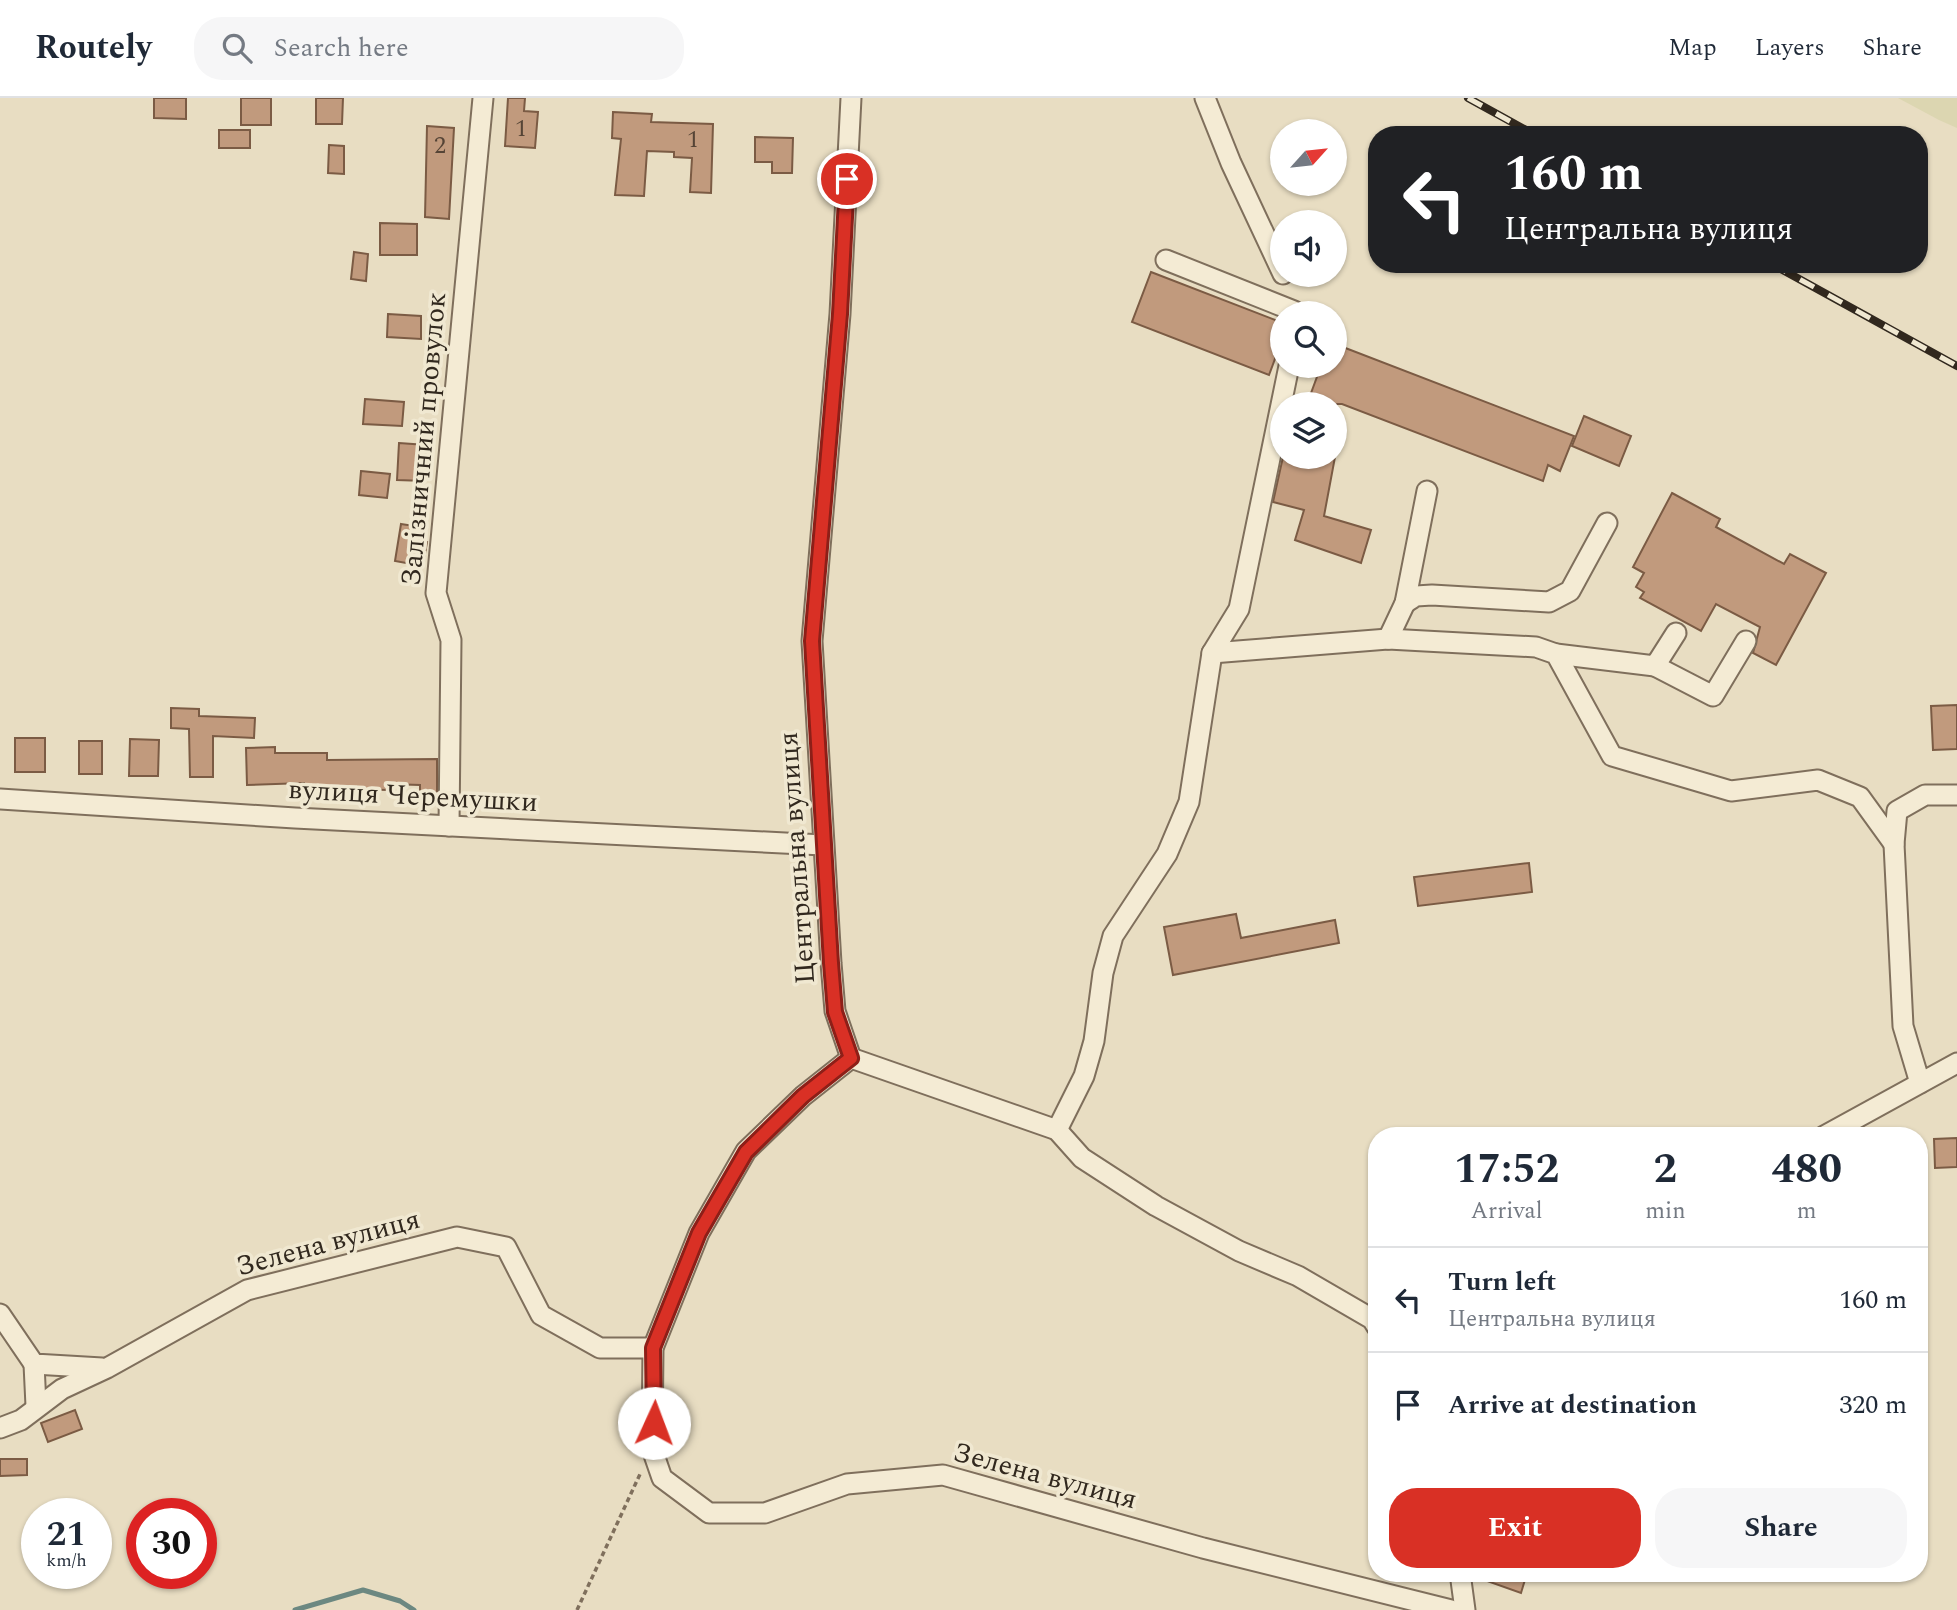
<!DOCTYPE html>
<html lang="en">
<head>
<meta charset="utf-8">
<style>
	:root { --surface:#fff; --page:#f6f6f7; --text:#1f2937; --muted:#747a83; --line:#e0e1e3; --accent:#d93025 }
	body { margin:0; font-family:Spectral,serif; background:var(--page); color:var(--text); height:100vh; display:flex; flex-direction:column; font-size:26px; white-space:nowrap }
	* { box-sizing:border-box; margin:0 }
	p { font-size:23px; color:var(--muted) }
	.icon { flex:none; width:38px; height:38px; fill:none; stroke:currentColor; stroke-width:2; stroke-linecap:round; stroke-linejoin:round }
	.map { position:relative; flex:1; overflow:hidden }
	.details { position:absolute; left:1368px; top:1029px; width:560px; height:455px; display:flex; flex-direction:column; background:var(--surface); border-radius:28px; box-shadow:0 2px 5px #0004 }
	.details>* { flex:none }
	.banner { position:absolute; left:1368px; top:28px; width:560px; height:147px; border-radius:28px; box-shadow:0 2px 5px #0004; background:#202124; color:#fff; overflow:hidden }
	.needle { width:46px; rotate:63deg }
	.controls { position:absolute; left:1270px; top:21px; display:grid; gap:14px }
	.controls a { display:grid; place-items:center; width:77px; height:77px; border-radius:50%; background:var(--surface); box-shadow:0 2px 5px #0004; font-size:35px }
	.speed { position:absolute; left:21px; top:1400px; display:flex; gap:14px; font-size:35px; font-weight:700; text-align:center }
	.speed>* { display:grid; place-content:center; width:91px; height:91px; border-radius:50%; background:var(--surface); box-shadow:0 2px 5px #0004; line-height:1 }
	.speed small { font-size:18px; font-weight:400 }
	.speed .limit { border:10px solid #d22; background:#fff; color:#111 }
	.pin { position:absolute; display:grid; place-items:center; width:60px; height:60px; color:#fff; margin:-30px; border:4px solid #fff; border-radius:50%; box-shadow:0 2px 7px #0007 }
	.me { position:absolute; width:77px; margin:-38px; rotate:2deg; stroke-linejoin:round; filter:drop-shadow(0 0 5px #0008) }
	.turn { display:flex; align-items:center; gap:24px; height:147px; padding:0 21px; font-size:32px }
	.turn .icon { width:91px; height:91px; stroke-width:2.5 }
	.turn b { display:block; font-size:49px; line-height:60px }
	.eta { display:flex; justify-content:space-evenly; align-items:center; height:119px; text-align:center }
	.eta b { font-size:42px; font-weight:700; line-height:49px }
	.cta { display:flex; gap:14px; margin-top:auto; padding:14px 21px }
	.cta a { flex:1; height:80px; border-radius:28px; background:var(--accent); color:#fff; font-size:28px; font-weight:700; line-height:80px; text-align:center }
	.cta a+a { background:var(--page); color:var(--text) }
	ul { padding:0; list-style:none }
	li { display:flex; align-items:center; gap:21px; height:105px; padding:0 21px; border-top:2px solid var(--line) }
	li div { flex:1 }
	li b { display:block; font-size:26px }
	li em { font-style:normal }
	header { display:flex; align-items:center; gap:42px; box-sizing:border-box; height:98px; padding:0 35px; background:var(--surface); border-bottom:2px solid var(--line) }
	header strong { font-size:33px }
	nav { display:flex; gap:38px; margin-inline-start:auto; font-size:24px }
	.search { width:490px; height:63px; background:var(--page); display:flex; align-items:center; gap:18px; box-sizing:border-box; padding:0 24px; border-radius:28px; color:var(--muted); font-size:26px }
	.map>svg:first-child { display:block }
</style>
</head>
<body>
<header>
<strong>Routely</strong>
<div class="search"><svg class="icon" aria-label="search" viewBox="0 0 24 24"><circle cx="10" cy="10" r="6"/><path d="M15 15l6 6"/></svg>Search here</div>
<nav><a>Map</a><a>Layers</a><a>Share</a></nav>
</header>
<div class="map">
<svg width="1957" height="1512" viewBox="0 0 1957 1512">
	<rect width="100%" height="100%" fill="#e8ddc2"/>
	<path fill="#dcd6b1" d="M1898,0H1957V30L1939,22Z"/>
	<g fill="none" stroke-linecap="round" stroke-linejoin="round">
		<path stroke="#6c8881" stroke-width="5" d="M295,1512L363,1492L400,1503L414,1512"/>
	</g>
	<g fill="#c19a7d" stroke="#7b5b44" stroke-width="2">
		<path d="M154,0H186V21L154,20Z"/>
		<rect x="241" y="0" width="30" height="27"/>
		<path d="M316,0H343L342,26H316Z"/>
		<path d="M508,0H525L524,13L538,14L535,50L505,48Z"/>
		<path d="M613,14L652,16L651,24L713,26L711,95L690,94L692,60L674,59V54L647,53L644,98L615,97L621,41L612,40Z"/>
		<path d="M427,28L454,30L449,121L425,119Z"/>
		<rect x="219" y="32" width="31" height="18"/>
		<path d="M755,39L793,40L792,75H772V64H755Z"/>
		<path d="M329,47L344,48V76L328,75Z"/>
		<path d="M380,125L417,126V157H380Z"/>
		<path d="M354,154L368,156L366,183L351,181Z"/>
		<path d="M1151,174L1283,225V239L1269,277L1132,224Z"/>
		<path d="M388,216L421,218V241L387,239Z"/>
		<path d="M1335,246L1574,338L1560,373L1548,367L1543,383L1342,306H1307L1321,268H1335Z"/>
		<path d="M365,301L404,304L402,328L363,326Z"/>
		<path d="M1584,318L1631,338L1619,368L1572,348Z"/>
		<path d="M399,345L426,347L425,383L397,382Z"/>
		<path d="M1283,359H1335L1324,418L1371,432L1361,465L1295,442L1304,412L1273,404Z"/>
		<path d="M361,373L390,376L387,400L359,397Z"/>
		<path d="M1672,395L1720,421L1716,429L1784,466L1790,456L1826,475L1776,567L1753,555L1760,529L1716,506L1701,533L1640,500L1644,494L1636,489L1644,475L1633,469Z"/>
		<path d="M401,426L421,429L419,442L427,444L423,468L395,463Z"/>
		<path d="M1957,607V651L1933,652L1931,608Z"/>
		<path d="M171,610L199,611V618L255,620L254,640L213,638V679H190L189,631L171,630Z"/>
		<rect x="15" y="640" width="30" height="34"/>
		<path d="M130,641L159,642L158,678H129Z"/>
		<rect x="79" y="643" width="23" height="33"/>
		<path d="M275,649V655H327V662L437,661V694H420V687L388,686V692L304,690V685L247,687L246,650Z"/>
		<path d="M1529,765L1532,794L1418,808L1414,779Z"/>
		<path d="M1236,816L1241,840L1335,822L1339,845L1173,877L1164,829Z"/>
		<path d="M1957,1040V1069L1935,1070L1934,1041Z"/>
		<path d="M75,1312L82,1331L48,1344L41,1325Z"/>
		<path d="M0,1361H27V1377L0,1378Z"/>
		<path d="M1472,1475H1527L1521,1495L1473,1478Z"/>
	</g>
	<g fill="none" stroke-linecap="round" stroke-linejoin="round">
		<g stroke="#7f6f5c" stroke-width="23">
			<g id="minor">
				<path d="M1205,0L1231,65L1283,176"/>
				<path d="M1166,162L1294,213"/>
				<path d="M1405,505L1416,498L1432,497L1549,504L1570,493L1607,425"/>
				<path d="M1388,541L1405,505L1427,393"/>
				<path d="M1212,555L1388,541L1536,549L1556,556L1612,658L1731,693L1818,682L1860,699L1894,746"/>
				<path d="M1556,556L1655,568L1676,535"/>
				<path d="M1655,568L1713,598L1746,543"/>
				<path d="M0,701L295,720L823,747"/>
				<path d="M449,728L451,542L436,495L483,0"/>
				<path d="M851,960L803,998L746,1053L699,1135L653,1250L652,1351L662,1380L709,1415H765L847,1386L943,1377L1203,1450L1451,1512"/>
				<path d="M851,960L835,913L831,865L812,543L840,216L851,0"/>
				<path d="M851,960L1057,1032L1082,1060L1156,1108L1239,1153L1298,1178L1372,1221L1377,1229"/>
				<path d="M1920,985L1903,928L1894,746L1897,713L1925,697H1957"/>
				<path d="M1057,1032L1084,978L1094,943L1103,875L1113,838L1167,756L1189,704L1212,555L1239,511L1289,268"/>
				<path d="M1824,1038L1957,965"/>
				<path d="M0,1216L34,1266L102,1270"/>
				<path d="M34,1266L36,1308"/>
				<path d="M0,1330L21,1322L62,1291L107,1270L247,1192L457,1139L506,1149L541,1217L600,1250H653"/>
				<path d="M1460,1475L1465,1512"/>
			</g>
		</g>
		<path stroke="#7f6f5c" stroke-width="3.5" stroke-dasharray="5 3.5" stroke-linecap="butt" d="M577,1512L641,1374"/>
		<use href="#minor" stroke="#f4ebd4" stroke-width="19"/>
		<g stroke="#31281e" stroke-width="8">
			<g id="rail">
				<path d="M1468,0L1535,37"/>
				<path d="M1772,166L1957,268"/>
			</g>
		</g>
		<use href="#rail" stroke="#f0e8d1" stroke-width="5" stroke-dasharray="16" stroke-linecap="butt"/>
	</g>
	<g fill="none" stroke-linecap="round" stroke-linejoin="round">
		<g stroke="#8d1f18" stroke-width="18">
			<path id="route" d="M654,1325L653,1250L699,1135L746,1054L803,998L851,960L835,914L831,865L812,543L840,216L847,81"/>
		</g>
		<use href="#route" stroke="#d93025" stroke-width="12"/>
	</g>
	<g text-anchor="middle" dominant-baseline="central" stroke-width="7" stroke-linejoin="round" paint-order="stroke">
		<g font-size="24" fill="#554436">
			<text x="521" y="31">1</text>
			<text x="693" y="42">1</text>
			<text x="440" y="48">2</text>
		</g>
		<g font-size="28" fill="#31281e" stroke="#f0e8d1">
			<text transform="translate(424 341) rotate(-85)">Залізничний провулок</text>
			<text transform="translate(413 698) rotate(3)">вулиця Черемушки</text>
			<text transform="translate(797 760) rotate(-94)">Центральна вулиця</text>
			<text transform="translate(328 1145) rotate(-15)">Зелена вулиця</text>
			<text transform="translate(1045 1378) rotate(15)">Зелена вулиця</text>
		</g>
	</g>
</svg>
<div class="controls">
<a><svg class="needle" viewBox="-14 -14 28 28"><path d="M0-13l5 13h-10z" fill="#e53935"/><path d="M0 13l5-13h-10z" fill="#747a83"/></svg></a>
<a><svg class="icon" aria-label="sound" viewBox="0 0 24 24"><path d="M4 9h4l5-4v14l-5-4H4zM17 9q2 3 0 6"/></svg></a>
<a><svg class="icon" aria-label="search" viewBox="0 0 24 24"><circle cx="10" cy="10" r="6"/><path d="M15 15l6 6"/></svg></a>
<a><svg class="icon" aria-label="layers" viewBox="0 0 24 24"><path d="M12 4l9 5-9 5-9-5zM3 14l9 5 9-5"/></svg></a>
</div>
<div class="speed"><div>21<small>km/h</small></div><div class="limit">30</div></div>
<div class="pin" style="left:847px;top:81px;background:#d93025"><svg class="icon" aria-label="arrive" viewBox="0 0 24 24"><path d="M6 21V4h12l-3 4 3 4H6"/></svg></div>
<svg class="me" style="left:654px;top:1325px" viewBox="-20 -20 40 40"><circle r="19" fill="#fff"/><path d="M0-13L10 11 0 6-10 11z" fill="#d93025"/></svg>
<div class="banner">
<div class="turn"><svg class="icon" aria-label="left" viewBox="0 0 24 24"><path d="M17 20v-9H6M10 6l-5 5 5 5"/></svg><div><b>160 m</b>Центральна вулиця</div></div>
</div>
<section class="details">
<div class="eta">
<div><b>17:52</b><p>Arrival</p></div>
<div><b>2</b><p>min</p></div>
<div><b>480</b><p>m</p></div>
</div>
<ul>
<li><svg class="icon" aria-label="left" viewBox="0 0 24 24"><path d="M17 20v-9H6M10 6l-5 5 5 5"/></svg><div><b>Turn left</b><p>Центральна вулиця</p></div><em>160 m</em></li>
<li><svg class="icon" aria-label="arrive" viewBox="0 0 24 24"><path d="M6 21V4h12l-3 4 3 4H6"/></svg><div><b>Arrive at destination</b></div><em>320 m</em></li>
</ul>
<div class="cta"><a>Exit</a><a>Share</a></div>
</section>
</div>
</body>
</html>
